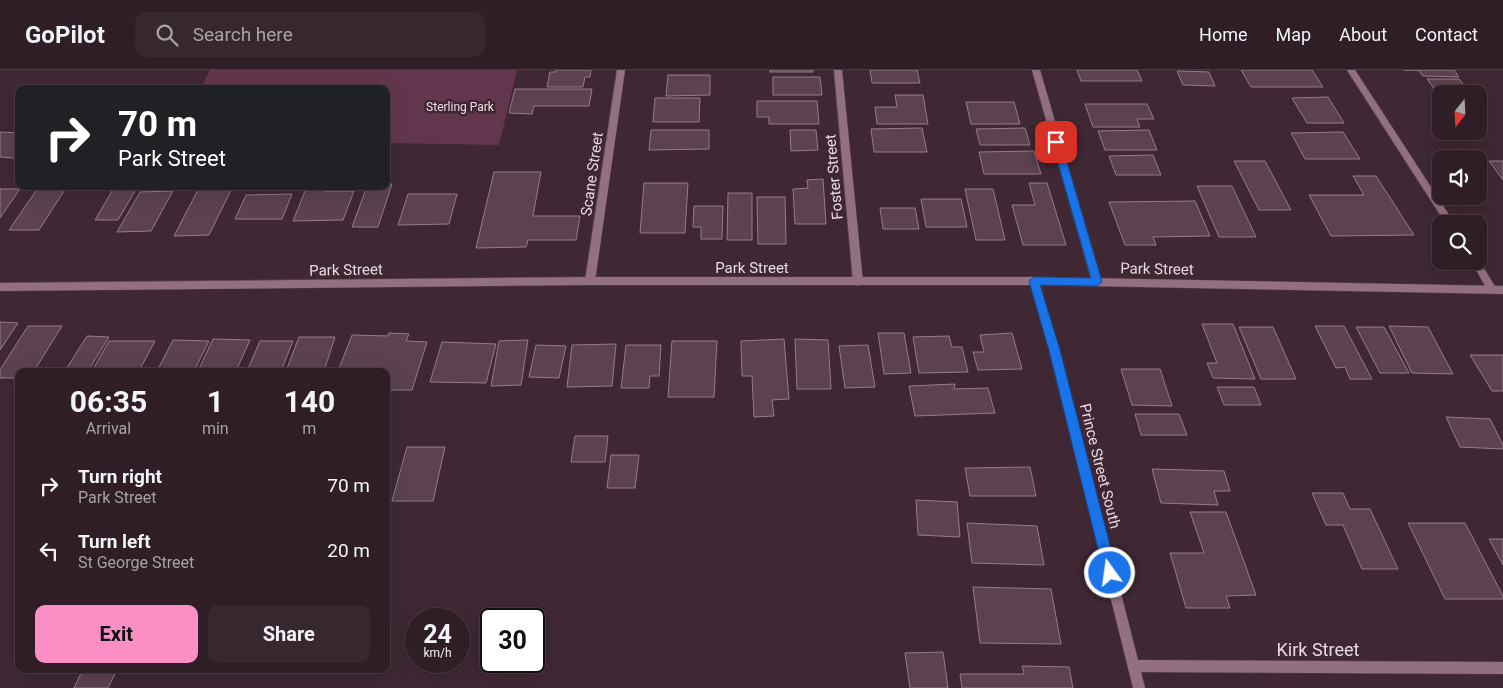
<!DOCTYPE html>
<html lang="en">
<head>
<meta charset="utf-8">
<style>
	:root { --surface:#2f1e26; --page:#37272e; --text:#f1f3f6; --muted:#a7a2a7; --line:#4a3c43; --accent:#fa8fc6 }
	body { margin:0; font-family:Roboto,sans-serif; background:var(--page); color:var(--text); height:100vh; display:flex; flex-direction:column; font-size:19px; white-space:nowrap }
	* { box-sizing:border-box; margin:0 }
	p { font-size:16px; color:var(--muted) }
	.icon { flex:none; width:28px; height:28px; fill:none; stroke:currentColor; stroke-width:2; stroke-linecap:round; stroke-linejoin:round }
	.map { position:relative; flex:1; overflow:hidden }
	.details { position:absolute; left:15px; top:298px; width:375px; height:305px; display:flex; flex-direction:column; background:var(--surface); border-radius:10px; box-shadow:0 5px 20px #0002,0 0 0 1px var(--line) }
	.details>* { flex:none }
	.guide { position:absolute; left:15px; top:15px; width:375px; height:105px; border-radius:10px; box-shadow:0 5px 20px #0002,0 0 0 1px var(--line); background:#202124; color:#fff; overflow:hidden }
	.needle { width:32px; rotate:198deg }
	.controls { position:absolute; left:1432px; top:15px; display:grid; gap:10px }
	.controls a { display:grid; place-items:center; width:55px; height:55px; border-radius:10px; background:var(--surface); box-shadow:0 5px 20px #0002,0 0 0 1px var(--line); font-size:25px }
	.speed { position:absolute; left:405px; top:538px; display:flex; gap:10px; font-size:25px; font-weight:700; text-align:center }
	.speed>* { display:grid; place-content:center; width:65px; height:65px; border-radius:50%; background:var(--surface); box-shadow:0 5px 20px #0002,0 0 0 1px var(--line); line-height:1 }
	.speed small { font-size:12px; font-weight:400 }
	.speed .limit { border:2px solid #111; border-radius:8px; background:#fff; color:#111 }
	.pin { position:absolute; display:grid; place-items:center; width:42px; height:42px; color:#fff; margin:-21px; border-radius:10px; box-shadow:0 2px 8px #0006 }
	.me { position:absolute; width:55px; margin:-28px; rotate:346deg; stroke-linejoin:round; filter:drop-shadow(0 0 4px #0008) }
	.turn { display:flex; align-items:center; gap:18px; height:105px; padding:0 20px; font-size:22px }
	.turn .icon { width:65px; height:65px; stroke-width:2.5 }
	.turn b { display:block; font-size:35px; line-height:42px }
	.eta { display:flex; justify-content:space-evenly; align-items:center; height:85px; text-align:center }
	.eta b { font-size:30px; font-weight:700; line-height:35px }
	.action { display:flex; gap:10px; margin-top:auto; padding:10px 20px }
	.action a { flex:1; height:58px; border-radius:10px; background:var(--accent); color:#111; font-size:20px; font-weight:700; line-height:58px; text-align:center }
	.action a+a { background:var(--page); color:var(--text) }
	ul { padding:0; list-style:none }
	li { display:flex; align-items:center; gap:15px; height:65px; padding:0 20px }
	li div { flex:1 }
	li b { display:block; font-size:19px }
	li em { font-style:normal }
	header { display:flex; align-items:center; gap:30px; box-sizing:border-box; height:70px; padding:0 25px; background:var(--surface); border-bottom:1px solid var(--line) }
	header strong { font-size:24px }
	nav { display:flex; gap:28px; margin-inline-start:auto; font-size:18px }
	.search { width:350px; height:45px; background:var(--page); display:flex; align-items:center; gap:12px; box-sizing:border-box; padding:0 18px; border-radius:10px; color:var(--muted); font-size:19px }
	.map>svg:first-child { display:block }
</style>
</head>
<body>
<header>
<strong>GoPilot</strong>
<div class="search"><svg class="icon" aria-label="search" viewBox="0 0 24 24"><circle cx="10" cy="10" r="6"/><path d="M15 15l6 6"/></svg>Search here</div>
<nav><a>Home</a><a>Map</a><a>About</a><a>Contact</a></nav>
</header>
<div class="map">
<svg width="1503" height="618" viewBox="0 0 1503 618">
	<rect width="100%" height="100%" fill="#3f2833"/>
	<path fill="#62374d" d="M210,0H517L499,75L386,73V19H200Z"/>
	<g fill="#5b424e" stroke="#977b88">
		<path d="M556,0H591L590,7H585L583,17H547L550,2H556Z"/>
		<rect x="770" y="0" width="43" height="2"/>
		<path d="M870,0H917L920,13H872Z"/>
		<path d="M1077,0H1137L1142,11H1081Z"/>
		<path d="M1241,0H1312L1323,17H1251Z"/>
		<path d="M1404,0H1454L1459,7L1423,6L1418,0Z"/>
		<path d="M1177,1L1209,2L1215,16L1183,15Z"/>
		<path d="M668,5H710V25L666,26Z"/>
		<path d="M773,7H820L822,25H773Z"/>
		<path d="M1427,9H1459L1471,24H1441V28Z"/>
		<path d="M515,19H592L589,36H534L532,44L509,43Z"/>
		<path d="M895,25H923L928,54H877L875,37H897Z"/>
		<path d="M1328,27L1344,53H1307L1292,28Z"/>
		<path d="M655,28H700L699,52H653Z"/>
		<path d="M757,31H817L819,54H769V47H757Z"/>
		<path d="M966,32H1014L1020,54H971Z"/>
		<path d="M1085,34H1147L1154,49H1137L1140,57H1093Z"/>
		<path d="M922,58L927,82H874L871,59Z"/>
		<path d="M1025,58L1030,75H980L976,59Z"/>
		<path d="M651,60H709V79L649,80Z"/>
		<path d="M790,60H816L818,80L791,81Z"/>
		<path d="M1149,60L1157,80H1105L1098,61Z"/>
		<path d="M0,62L19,63V82L14,88L0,87Z"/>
		<path d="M1343,62L1360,89H1305L1291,63Z"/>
		<path d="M1034,81L1041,104H984L979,82Z"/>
		<path d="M1153,85L1161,105H1116L1109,86Z"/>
		<path d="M1234,91H1265L1291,140H1259Z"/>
		<path d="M1489,91H1503V110Z"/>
		<path d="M494,102H541L533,146H580L576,170H528L526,177L476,178Z"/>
		<path d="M1353,106H1376L1414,165L1331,166L1309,125H1364Z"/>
		<path d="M823,109L826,154H795L793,119L808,118L807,110Z"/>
		<path d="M644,113H688L685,163H640Z"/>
		<path d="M1029,113H1047L1066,175H1023L1012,135H1035Z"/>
		<path d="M386,114H392L378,157H352L367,116H386Z"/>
		<path d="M115,116H138L118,150H95Z"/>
		<path d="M200,116H233L209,165L174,166Z"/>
		<path d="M307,116H326L324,121H354L343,150L293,151Z"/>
		<path d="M1197,116H1232L1256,167H1219Z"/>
		<path d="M38,118H66L39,160H9Z"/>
		<path d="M0,119H20L0,148Z"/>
		<path d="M965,119H993L1005,170H976Z"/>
		<path d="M173,121L151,161L117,162L140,122Z"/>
		<path d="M728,123H752V170H727Z"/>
		<path d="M292,124L282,149H235L246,125Z"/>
		<path d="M408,124H457L449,154L398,155Z"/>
		<path d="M757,127H785L786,174H758Z"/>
		<path d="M921,129H961L967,157H926Z"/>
		<path d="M1195,131L1210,166L1153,167L1156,175H1125L1109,132Z"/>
		<path d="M694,136H723L722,169H701V157H693Z"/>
		<path d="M880,138H915L919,159H883Z"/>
		<path d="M0,252L18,253L0,280Z"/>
		<path d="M1202,254H1233L1255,309L1213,308L1207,293H1217Z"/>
		<path d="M28,256H62L34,301H19V308H0V300Z"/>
		<path d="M1315,256H1344L1372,309H1350L1345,297L1336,298Z"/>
		<path d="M1389,256L1428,257L1453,304L1412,303Z"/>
		<path d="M1239,257H1273L1296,309H1261Z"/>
		<path d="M1356,257H1384L1409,303H1380Z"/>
		<path d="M389,263L409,264L406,271L427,272L412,320H386V301H338L352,265L388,266Z"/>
		<path d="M878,263H904L911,303L884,304Z"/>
		<path d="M1012,263L1022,299L978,300L973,282H984L980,265Z"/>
		<path d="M87,266L109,267L88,301H65Z"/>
		<path d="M949,266L952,277H962L968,302L919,303L913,267Z"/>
		<path d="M299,267H335L324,301H286Z"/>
		<path d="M213,269L250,270L236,301H198Z"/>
		<path d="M784,269L789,329L772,330L774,346L754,347L752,306H742L741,271Z"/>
		<path d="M795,269L828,270L831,319H797Z"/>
		<path d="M173,270L209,271L194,301H157Z"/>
		<path d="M528,270L521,315L491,316L499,271Z"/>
		<path d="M109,271H155L139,301H92Z"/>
		<path d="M260,271H293L281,301H247Z"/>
		<path d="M672,271H717L714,327H668Z"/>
		<path d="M442,272L496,274L486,313L430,312Z"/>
		<path d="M616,274L612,316L567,317L572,275Z"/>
		<path d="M536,275L566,276L559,308L529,307Z"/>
		<path d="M626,275H661L659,306H650L649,318H621Z"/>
		<path d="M868,275L875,317L845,318L839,276Z"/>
		<path d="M1470,285H1503V321H1492Z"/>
		<path d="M1121,299H1160L1172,336L1132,335Z"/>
		<path d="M955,314L954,319L988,318L995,343L915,346L909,316Z"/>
		<path d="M1217,317H1254L1261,335H1224Z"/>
		<path d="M1135,344H1179L1187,365H1141Z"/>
		<path d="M1446,347L1490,349L1503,375V379L1460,377Z"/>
		<path d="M575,366H608L605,392H571Z"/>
		<path d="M407,377H445L433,431H392Z"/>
		<path d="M611,385H639L635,418H607Z"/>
		<path d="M1030,397L1036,426H970L965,398Z"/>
		<path d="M1152,399L1224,401L1230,421H1214L1218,435L1161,433Z"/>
		<path d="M1312,423H1343L1350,439H1370L1398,499H1362L1343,455H1326Z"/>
		<path d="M916,430L957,432L960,467L918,465Z"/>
		<path d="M1190,442H1226L1256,525L1226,526L1230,538H1186L1170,483H1204Z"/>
		<path d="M967,453L1037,456L1044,495L972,493Z"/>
		<path d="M1408,453H1465L1503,526V529H1445Z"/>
		<path d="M1489,469H1503V495Z"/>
		<path d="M973,517L1051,519L1061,574L980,573Z"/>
		<path d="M943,582L948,618H910L905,583Z"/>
		<path d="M1022,596L1069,597L1073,618H962L960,604H1024Z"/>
		<path d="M83,599H117L108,618H74Z"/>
	</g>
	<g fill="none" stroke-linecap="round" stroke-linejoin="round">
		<g stroke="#5a444f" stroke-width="1">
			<g id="minor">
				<path d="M617,0H625L595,211L590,215L585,211Z"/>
				<path d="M834,0H842L863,212L858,216L853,212Z"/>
				<path d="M1032,0H1040L1102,212L1097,216L1092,212Z"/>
				<path d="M1347,0H1355L1455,154H1446Z"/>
				<path d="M1479,190L1497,220L1495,223H1489L1471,191H1479Z"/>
				<path d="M1034,207L1039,211L1059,280L1138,590L1503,592V604L1141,602L1145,618H1133L1049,280L1029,211Z"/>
			</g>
		</g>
		<g stroke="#5a444f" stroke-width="1">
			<path id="tertiary" d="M590,207H1034L1503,216V224L1034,215H590L0,221V213Z"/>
		</g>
		<use href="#minor" fill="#937081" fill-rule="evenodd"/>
		<use href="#tertiary" fill="#937081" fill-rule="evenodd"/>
	</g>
	<path fill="#1a73e8" stroke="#114b97" d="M1053,69H1056L1061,72L1102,212L1097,216L1040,215L1060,280L1117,503L1115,507L1110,509L1106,507L1104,503L1049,280L1029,211L1034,207L1091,208L1052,72Z"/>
	<g text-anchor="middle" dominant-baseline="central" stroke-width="5" stroke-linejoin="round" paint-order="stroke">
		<g font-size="12" fill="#f3dce6" stroke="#3f2833">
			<text x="460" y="37">Sterling Park</text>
		</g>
		<g font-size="15" fill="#e8d9e0" stroke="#3f2833">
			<text transform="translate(592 104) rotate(-82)">Scane Street</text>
			<text transform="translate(834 107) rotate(-95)">Foster Street</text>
			<text x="752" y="198">Park Street</text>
			<text transform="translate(1157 199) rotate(1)">Park Street</text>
			<text transform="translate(346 200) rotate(-1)">Park Street</text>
			<text transform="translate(1100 396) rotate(76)">Prince Street South</text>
		</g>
		<g font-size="18" fill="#e8d9e0" stroke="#3f2833">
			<text x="1318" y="579">Kirk Street</text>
		</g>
	</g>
</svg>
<div class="controls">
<a><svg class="needle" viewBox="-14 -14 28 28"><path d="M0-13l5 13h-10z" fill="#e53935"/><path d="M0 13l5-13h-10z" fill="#a7a2a7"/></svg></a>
<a><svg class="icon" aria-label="sound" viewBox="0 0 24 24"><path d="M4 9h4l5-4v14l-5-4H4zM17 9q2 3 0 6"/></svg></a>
<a><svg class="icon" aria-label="search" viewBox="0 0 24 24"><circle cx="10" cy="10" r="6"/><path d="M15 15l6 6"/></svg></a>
</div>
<div class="speed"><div>24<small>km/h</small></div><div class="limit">30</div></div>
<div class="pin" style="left:1056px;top:72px;background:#d93025"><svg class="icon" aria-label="arrive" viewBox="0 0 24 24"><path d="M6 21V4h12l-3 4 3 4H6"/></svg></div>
<svg class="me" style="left:1110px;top:503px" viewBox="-20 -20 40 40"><circle r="17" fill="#1a73e8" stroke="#fff" stroke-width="3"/><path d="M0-11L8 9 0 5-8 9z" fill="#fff"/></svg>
<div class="guide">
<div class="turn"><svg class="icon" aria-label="right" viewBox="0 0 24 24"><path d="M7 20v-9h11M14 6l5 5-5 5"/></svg><div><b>70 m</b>Park Street</div></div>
</div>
<section class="details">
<div class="eta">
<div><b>06:35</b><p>Arrival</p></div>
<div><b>1</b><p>min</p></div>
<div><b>140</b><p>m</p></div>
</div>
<ul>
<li><svg class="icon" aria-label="right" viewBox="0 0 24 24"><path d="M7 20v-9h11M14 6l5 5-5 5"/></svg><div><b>Turn right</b><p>Park Street</p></div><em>70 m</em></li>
<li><svg class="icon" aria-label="left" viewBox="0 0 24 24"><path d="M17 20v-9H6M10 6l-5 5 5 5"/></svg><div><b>Turn left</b><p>St George Street</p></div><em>20 m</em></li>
</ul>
<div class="action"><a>Exit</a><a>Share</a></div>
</section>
</div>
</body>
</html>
